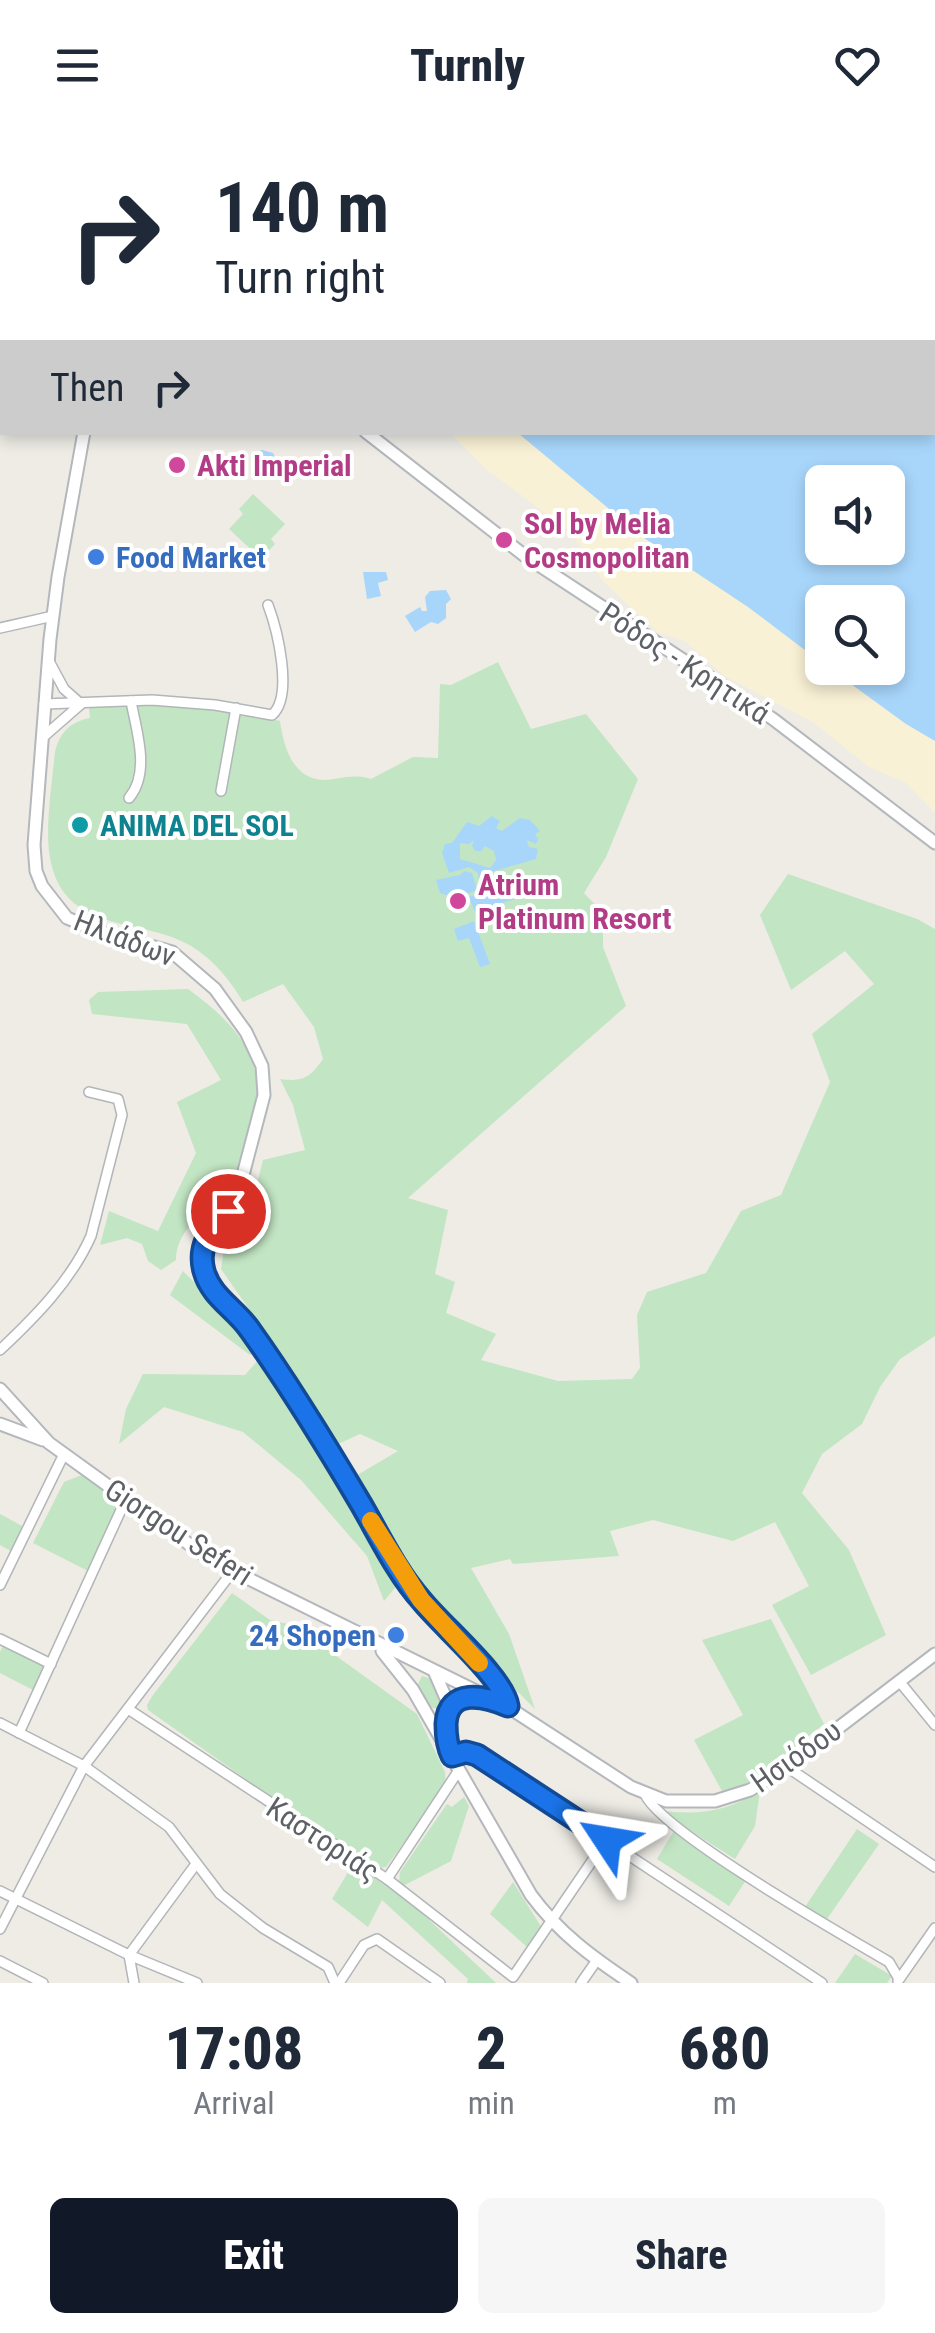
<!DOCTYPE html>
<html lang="en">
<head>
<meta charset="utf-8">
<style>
	:root { --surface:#fff; --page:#f6f6f7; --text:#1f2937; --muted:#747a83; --accent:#111827 }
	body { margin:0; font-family:"Roboto Condensed",sans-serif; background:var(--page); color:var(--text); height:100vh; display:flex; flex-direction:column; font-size:38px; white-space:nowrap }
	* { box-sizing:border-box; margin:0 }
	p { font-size:32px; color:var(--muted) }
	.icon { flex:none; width:55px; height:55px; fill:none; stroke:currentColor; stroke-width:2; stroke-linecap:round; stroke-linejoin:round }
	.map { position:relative; height:1853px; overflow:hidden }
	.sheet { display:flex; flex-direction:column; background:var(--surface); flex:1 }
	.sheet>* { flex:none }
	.banner { position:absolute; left:0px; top:0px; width:935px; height:305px; box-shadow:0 5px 15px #0003; background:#fff; color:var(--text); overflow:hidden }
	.tools { position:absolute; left:805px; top:335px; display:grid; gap:20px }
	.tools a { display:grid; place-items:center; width:100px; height:100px; border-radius:15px; background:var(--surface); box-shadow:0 5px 15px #0003; font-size:50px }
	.pin { position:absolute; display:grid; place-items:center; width:85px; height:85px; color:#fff; margin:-42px; border:5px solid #fff; border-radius:50%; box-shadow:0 2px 10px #0007 }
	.me { position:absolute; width:110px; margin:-55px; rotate:303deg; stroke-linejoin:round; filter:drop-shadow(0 0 8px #0008) }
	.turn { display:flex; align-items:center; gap:35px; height:210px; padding:0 50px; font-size:45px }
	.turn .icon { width:130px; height:130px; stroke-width:2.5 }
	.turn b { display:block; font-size:70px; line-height:85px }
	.then { display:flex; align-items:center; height:95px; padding:0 50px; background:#0003; gap:20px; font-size:38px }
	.eta { display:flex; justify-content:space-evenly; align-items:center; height:170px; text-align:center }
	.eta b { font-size:60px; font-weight:800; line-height:70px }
	.primary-button { display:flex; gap:20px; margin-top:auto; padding:20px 50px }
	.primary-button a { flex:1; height:115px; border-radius:15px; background:var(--accent); color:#fff; font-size:40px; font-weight:800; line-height:115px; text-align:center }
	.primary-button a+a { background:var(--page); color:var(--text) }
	header { display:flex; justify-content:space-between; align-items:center; height:130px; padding:0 50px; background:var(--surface); font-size:45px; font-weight:800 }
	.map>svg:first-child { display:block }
</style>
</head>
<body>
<header><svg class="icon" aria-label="menu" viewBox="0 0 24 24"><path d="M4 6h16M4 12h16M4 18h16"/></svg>Turnly<svg class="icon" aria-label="heart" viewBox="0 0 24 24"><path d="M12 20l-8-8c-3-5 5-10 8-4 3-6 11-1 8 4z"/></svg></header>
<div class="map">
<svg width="935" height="1853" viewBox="0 0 935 1853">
	<rect width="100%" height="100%" fill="#eeece5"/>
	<g fill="#c2e5c3">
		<path d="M253,364L285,394L271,409L275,414L261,429L229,399L243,384L239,379Z"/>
		<path d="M498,532L531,599L586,584L638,649L606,727L584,763L603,783V817L626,876L408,1068L448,1080L435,1144L455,1152L446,1183L496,1204L481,1230L558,1251L632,1249L640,1238L637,1185L647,1162L706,1143L741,1081L781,1065L830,952L812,904L874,854L845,821L791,860L760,785L788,744L917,789L935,799V1206L900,1229L880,1257L862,1294L822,1324L802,1363L849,1420L886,1505L811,1545L772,1475L809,1456L775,1392L733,1411L653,1390L610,1401L619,1426L513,1434L510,1429L471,1438L509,1504L535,1579L462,1506L419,1452L354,1347L398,1321L360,1304L336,1315L282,1226L221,1139L224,1119L252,1074L263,1030L305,1020L293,975L280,949C303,952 310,948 323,929L314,897L283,854L243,872C230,850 214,830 191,816C145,788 70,804 52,737C43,706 52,655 55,622C60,602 70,592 90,588L89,578C154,573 216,576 280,591C283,612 290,643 316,649C333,653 349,642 371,649L413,627L438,628L440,554L451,555Z"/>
		<path d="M188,859C223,884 260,918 257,964C256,982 248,1000 243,1017C235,1047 241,1054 220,1081L212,1077C193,1091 176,1106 176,1130L161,1140L148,1131L142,1114L127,1108L100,1115L109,1081L158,1101L196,1023L177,972L221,950L187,894L92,884L89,870L98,862Z"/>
		<path d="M183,1141L225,1183L254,1222L250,1225L170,1165Z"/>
		<path d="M260,1228L398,1454L384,1471L367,1426L301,1350L243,1302L164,1277L119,1314L126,1279L143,1244L245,1245Z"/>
		<path d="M82,1345L121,1372L88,1441L33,1413L64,1352Z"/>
		<path d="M0,1384L24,1397L11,1421L0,1415Z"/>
		<path d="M232,1463L270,1490L293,1495L417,1584L445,1642L446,1656L386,1737L380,1738L339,1715L148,1580L147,1575L153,1565Z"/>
		<path d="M771,1489L824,1594L751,1651L723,1663L694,1610L743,1585L702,1510Z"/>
		<path d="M4,1514L45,1535L33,1560L0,1543V1522Z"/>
		<path d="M422,1546L433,1549L441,1572L439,1579L428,1577L417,1556Z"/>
		<path d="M760,1661L755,1696L735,1729L658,1680C697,1686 726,1682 760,1661Z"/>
		<path d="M464,1667L469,1676L451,1731L403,1756L399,1753L400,1742L447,1674L452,1677Z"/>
		<path d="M675,1699L748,1747L729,1776L657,1729Z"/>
		<path d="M857,1699L879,1714L827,1789L805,1777Z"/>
		<path d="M353,1734L408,1770L496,1853H467L468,1849L382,1770L368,1797L332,1769Z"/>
		<path d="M513,1752L542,1798L527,1817L490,1784Z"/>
		<path d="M855,1824L892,1846L887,1853H835Z"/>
	</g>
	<path fill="#f9f1d5" d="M450,303H518L644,408L749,477L822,533V538H829L906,594L935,611V683L906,653L869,637L813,592L723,545L685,511L657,502L603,451L571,402L486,339Z"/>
	<g fill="#a8d6fb" fill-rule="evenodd">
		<path d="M171,0H935V611L906,594L829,538H888V472H822V533L748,477L644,408L518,303L932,302V2ZM822,352H888V418H822Z"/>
		<path d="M262,320L273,323L279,334L260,343L253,341L251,330L254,323Z"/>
		<path d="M363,442H386L388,450L378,453L381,466L367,469Z"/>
		<path d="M446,460L451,469L446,474V488L438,494L431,492L415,502L405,486L420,477L422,481H427L425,467L430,461Z"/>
		<path d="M492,686L500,691L496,698L502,701L520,688L530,690L540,701L535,704L538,709L536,714L527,710L529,717L538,719L536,729L487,743L479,750L478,743L469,737L449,743L442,723L445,714L452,713L467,692L479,696ZM474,710L472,716L475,721H481L485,716L494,721L496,730L490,738L460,729V713L469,714Z"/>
		<path d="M464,741L472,743L477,760L456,768L440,763L436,750L460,745Z"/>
		<path d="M526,748L530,764L475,782L469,767Z"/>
		<path d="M474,791L490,834L480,837L469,808L458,811L454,799Z"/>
	</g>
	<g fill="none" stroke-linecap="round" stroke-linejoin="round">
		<g stroke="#b2b5b9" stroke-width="12">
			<g id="street">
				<path d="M0,498L53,486"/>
				<path d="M50,533L64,559L81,574"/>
				<path d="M44,574L152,570L215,575L272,585C294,566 277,499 268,475"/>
				<path d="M42,608L81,574"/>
				<path d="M221,661L236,578"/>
				<path d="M129,668C151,642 136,600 131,571"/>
				<path d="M0,1220C35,1187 71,1151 91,1106L122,985L118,969L89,962"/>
				<path d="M0,1455L64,1324"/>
				<path d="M0,1509L51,1534"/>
				<path d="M899,1551L935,1595"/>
				<path d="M128,1579L387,1749L513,1847L607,1709"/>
				<path d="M0,1593L84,1636L169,1697L220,1764L263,1798L328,1837L335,1853"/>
				<path d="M19,1603L126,1369"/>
				<path d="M452,1626L466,1622L477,1625L822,1853"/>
				<path d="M787,1637L935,1737"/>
				<path d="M645,1664C660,1701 845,1806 889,1832L899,1849"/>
				<path d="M387,1749L459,1640"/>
				<path d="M0,1761L129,1825L197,1853"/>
				<path d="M0,1799L84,1636L232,1442"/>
				<path d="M0,1831L43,1853"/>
				<path d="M898,1851L935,1798"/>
				<path d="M134,1853L129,1825L196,1734"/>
				<path d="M339,1853L364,1815L377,1809L440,1853"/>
				<path d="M581,1853L597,1830"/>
			</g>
		</g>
		<g stroke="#b4b7bc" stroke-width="15">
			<g id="secondary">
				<path d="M74,0L76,2"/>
				<path d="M84,302L58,447L50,509L34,715L36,741L42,756L67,788L104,803L172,822L215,859L246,902L262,936L264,965L238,1064L205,1110L204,1142L215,1164L247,1195L314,1296L411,1458L494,1550L505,1564L508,1577"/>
				<path d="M366,302L525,426L773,589L935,713"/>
				<path d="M0,1259L49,1313L211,1430L508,1577L631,1657L666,1671H715L750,1660L787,1637L935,1524"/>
				<path d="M0,1294L43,1310"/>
				<path d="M382,1521L413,1560L531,1765C559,1803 592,1827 631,1853"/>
				<path d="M435,1543L448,1573V1616"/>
				<path d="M447,1585L457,1572L480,1566"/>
			</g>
		</g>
		<use href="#street" stroke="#fff" stroke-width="9"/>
		<use href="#secondary" stroke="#fff" stroke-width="11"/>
	</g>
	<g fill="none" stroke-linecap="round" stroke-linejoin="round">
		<g stroke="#114b97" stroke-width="25">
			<path id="route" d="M228,1081C211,1098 197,1116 204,1141C211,1167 236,1179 250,1200C290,1256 326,1315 361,1374C380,1407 397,1443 422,1471C442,1496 504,1548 508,1576C485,1566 448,1557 446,1594C446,1605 447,1616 452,1626L466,1622L477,1625L607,1710"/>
		</g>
		<use href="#route" stroke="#1a73e8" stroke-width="18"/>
		<path stroke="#f59e0b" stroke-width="18" d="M371,1391L421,1470L479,1533"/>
	</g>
	<g fill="#d1479c" stroke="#fff" stroke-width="4">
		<circle cx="177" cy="335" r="10"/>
		<circle cx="504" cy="410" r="10"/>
		<circle cx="458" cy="771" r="10"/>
	</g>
	<g fill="#3f7fe0" stroke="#fff" stroke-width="4">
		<circle cx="96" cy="427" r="10"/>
		<circle cx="396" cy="1505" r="10"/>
	</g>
	<circle fill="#0f9aa8" stroke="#fff" stroke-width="4" cx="80" cy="695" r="10"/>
	<g text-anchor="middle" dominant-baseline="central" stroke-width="8" stroke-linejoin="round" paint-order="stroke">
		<g font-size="30" font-weight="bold" fill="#b23c85" stroke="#fff" text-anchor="start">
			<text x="197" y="335">Akti Imperial</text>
			<text x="524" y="393">Sol by Melia<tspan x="524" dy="34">Cosmopolitan</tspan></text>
			<text x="478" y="754">Atrium<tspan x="478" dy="34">Platinum Resort</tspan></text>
		</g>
		<g font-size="30" font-weight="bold" fill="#366cbe" stroke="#fff" text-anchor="start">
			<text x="116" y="427">Food Market</text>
			<text x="376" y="1505" text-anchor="end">24 Shopen</text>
		</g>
		<g font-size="30" fill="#5d6065" stroke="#fff">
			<text transform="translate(685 533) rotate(33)">Ρόδος - Κρητικά</text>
			<text transform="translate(125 808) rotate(21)">Ηλιάδων</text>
			<text transform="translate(179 1402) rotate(33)">Giorgou Seferi</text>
			<text transform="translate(796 1626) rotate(-35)">Ησιόδου</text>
			<text transform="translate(323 1709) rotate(33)">Καστοριάς</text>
		</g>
		<g font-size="30" font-weight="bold" fill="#0d838f" stroke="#fff" text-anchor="start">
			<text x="100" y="695">ANIMA DEL SOL</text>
		</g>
	</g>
</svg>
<div class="tools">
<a><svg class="icon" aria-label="sound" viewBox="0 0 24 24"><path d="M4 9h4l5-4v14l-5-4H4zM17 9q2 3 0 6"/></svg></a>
<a><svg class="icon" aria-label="search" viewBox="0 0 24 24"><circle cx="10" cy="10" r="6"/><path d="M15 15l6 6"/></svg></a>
</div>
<div class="pin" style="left:228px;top:1081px;background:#d93025"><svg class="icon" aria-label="arrive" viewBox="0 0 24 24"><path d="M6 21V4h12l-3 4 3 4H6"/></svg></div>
<svg class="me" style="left:607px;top:1710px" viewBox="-20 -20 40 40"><path d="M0-17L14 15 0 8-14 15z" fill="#1a73e8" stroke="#fff" stroke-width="4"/></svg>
<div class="banner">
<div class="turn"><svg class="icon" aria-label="right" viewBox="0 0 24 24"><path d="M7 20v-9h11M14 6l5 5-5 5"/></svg><div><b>140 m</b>Turn right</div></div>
<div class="then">Then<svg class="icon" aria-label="right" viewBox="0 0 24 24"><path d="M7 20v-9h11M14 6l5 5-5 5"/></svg></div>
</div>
</div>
<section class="sheet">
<div class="eta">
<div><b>17:08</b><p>Arrival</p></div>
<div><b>2</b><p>min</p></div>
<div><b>680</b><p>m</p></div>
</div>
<div class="primary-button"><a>Exit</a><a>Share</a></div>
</section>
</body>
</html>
